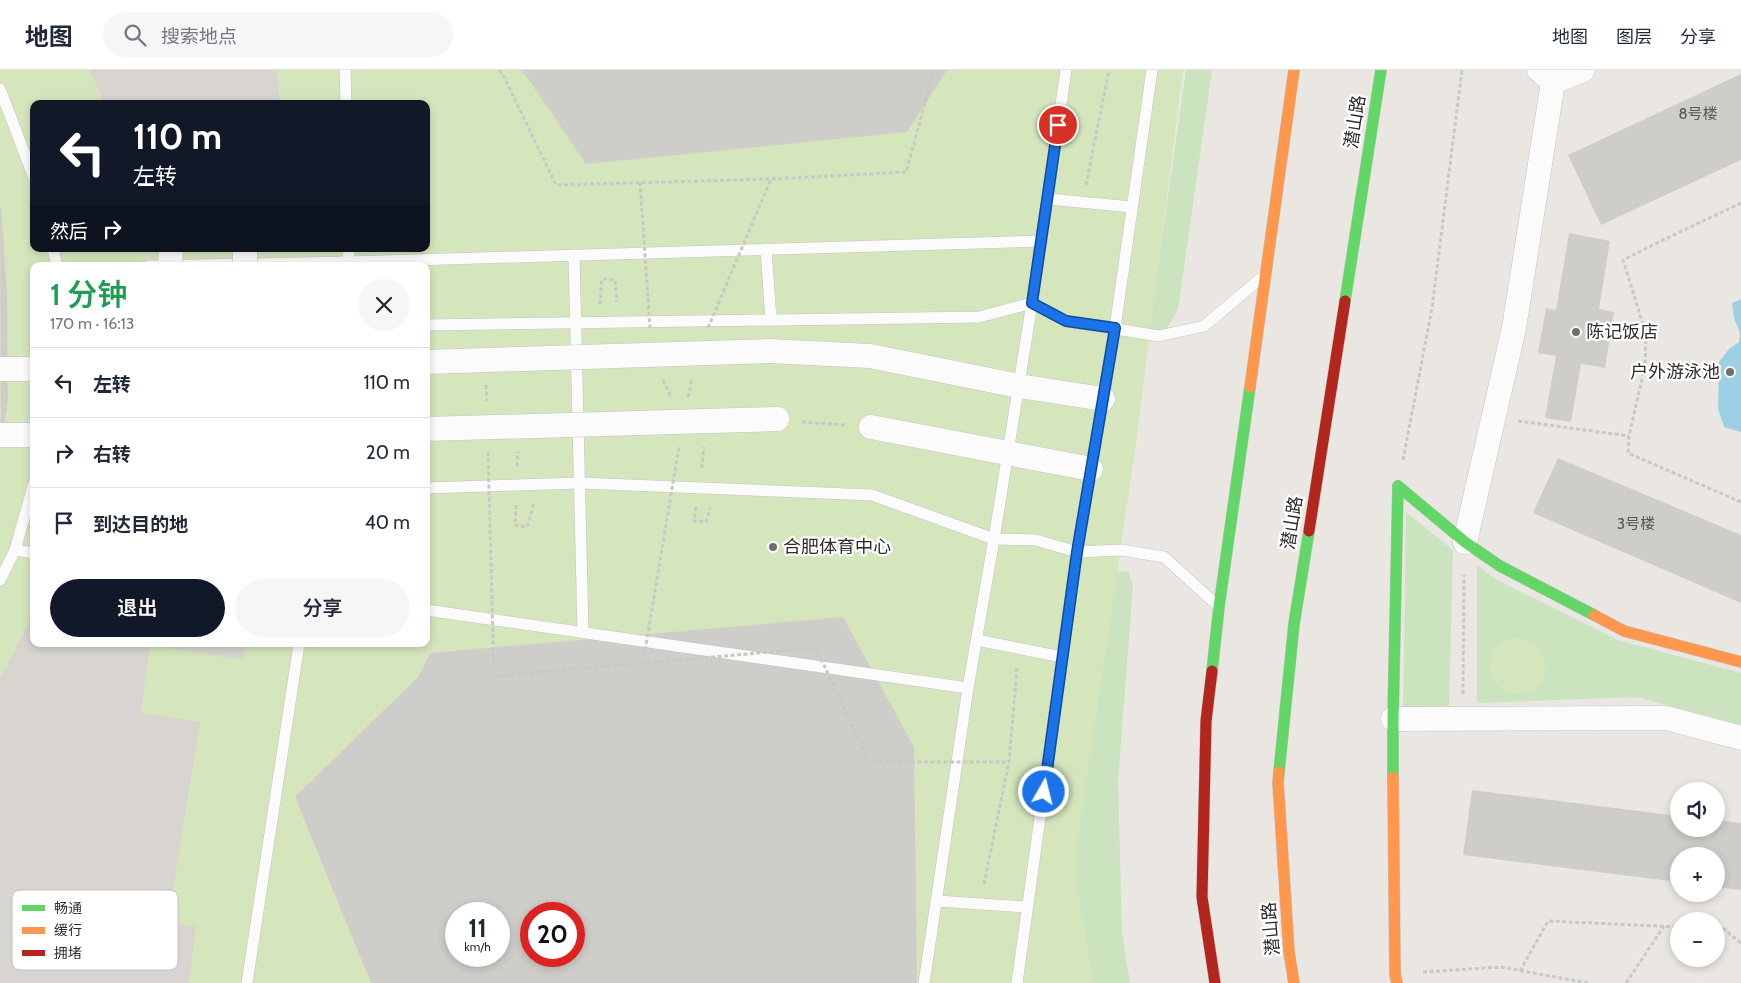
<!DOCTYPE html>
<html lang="zh">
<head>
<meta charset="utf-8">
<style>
	:root { --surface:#fff; --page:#f6f6f7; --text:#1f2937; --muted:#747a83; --line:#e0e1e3; --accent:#111827 }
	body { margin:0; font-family:Cabin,"Noto Sans SC",sans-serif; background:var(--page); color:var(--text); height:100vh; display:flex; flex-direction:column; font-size:19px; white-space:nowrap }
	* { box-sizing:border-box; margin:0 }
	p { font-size:16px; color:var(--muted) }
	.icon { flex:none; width:28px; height:28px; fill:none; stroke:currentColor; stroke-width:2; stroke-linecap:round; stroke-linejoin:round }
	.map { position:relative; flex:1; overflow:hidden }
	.details { position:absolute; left:30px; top:192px; width:400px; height:385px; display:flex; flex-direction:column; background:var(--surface); border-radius:10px; box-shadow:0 2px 8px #0003 }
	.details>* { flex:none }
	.guide { position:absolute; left:30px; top:30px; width:400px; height:152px; border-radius:10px; box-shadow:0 2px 8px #0003; background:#111827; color:#fff; overflow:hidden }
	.buttons { position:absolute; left:1670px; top:712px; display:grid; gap:10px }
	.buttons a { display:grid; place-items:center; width:55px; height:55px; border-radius:50%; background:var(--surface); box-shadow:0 2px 8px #0003; font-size:25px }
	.speed { position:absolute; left:445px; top:832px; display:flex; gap:10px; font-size:25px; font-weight:700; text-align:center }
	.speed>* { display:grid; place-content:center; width:65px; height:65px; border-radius:50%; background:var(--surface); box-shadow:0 2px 8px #0003; line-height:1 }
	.speed small { font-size:12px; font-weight:400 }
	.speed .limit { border:8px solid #d22; background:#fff; color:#111 }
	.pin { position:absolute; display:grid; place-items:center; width:42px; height:42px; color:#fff; margin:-21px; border:2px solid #fff; border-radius:50%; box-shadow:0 1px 5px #0007 }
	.me { position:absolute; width:55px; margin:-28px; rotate:8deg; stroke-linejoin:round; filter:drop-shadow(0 0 4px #0008) }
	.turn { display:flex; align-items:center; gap:18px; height:105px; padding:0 20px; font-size:22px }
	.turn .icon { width:65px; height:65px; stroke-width:2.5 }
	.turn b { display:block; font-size:35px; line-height:42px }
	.then { display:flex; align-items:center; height:48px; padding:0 20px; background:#0003; gap:10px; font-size:19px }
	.round { display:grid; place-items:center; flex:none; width:52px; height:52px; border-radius:26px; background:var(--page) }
	.summary { display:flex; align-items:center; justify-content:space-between; height:85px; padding:0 20px }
	h1 { font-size:30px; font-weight:600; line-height:38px; color:#1e9e55 }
	.action { display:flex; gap:10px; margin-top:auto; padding:10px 20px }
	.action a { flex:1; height:58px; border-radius:30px; background:var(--accent); color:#fff; font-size:20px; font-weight:600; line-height:58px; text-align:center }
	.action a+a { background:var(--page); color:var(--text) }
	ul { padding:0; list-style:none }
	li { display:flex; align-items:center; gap:15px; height:70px; padding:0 20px; border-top:1px solid var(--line) }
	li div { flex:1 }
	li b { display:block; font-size:19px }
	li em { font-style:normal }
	header { display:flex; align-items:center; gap:30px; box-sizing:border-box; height:70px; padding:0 25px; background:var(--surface); border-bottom:1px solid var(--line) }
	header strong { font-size:24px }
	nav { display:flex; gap:28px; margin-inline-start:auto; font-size:18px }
	.search { width:350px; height:45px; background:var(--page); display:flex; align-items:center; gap:12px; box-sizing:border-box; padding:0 18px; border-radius:28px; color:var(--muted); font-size:19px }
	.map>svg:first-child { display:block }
</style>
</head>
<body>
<header>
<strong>地图</strong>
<div class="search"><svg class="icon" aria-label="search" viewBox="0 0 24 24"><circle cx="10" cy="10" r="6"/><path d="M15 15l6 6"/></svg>搜索地点</div>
<nav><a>地图</a><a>图层</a><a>分享</a></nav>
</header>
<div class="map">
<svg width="1741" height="913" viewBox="0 0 1741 913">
	<rect width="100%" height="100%" fill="#eae7e3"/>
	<g fill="#cce3bf">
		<path d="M1186,0H1212L1178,240L1163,265L1142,263L1155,218Z"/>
		<path d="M1406,442L1453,480L1449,637L1403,639Z"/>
		<path d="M1477,495L1497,510L1618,570L1741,603V655L1637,627L1477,633Z"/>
		<path d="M1128,501L1133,515L1118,713L1122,863L1130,913H1029L1115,502Z"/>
	</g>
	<g fill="#d5e6bd" fill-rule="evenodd">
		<path d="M0,0H1183L1135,381L1077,773L1076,813L1094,913H0ZM34,34H426V179H34ZM34,196H426V574H34ZM456,844H499V886H456ZM531,844H574V886H531Z"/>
		<circle cx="1518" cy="596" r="28"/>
	</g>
	<g fill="#d8d5d1">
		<path d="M90,0H277L280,34H104Z"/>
		<path d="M34,542V574H246L243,590L150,575L141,643L200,652L168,852L196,857L189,913H0V609Z"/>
	</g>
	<path fill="#9dd0e5" d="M1741,229V362L1724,357L1718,339L1719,292L1729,279L1739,272L1740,263L1734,248L1732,233Z"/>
	<g fill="#cfcdca" fill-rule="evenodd">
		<path d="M520,0H947L907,62L586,94L527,7Z"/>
		<path d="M1741,4V90L1601,155L1568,85Z"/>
		<path d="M0,137H1L7,223L8,330L1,373Z"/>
		<path d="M1569,163L1610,171L1599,239L1614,242L1605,298L1581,294L1571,352L1545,348L1556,286L1538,283L1546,238L1556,240Z"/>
		<path d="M1558,388L1741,465V533L1533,443Z"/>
		<path d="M843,547L914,677L917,913H371L295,727L418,607L430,583ZM456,844H499V886H456ZM531,844H574V886H531Z"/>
		<path d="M1472,720L1679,746V759H1716V750L1741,753V820L1716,817V786H1679V812L1463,785Z"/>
	</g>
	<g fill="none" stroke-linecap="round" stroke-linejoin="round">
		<g stroke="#c4c3c2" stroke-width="12">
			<g id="lane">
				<path d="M345,0L346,34"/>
				<path d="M0,19L34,108"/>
				<path d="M1048,129L1132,137"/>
				<path d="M53,179L57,196"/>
				<path d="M766,179L771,250"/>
				<path d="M574,185L583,562"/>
				<path d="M148,196L349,192L1041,171"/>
				<path d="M348,196L349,179"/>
				<path d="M426,255L979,247L1032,233L1066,251L1159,266L1204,256L1260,209"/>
				<path d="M426,418L580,413L872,425L994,469L1036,470L1077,482L1122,480L1164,487L1218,536"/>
				<path d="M15,480L34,483"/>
				<path d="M0,510L15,480L34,413"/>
				<path d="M426,540L968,618"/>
				<path d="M977,570L1062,587"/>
				<path d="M937,831L1027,837"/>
				<path d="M247,913L299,574"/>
				<path d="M924,913L968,618L994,469L1032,233L1066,0"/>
				<path d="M1017,913L1077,482L1115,258L1152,0"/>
			</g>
		</g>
		<g stroke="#c4c3c2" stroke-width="25">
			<g id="street">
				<path d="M1539,0L1553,12L1583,0"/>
				<path d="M769,281L870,286L1019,316L1103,329"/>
				<path d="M0,299H34"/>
				<path d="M871,357L1091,399"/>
				<path d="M0,365H34"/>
				<path d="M1465,472L1514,258L1553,12"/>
				<path d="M1393,649L1666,648L1741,668"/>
			</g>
		</g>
		<g stroke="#c4c3c2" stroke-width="12">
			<g id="fast">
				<path d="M1345,231L1381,0"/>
				<path d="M1398,416L1465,472L1500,496L1594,545"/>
				<path d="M1212,601L1219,537L1250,317"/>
				<path d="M1279,702L1294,554L1309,461"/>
				<path d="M1393,707V649L1398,416"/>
			</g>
		</g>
		<g stroke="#c4c3c2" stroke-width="12">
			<g id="slow">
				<path d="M1250,317L1294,0"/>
				<path d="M1594,545L1624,561L1741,592"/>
				<path d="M1279,702L1278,713L1289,882L1294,913"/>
				<path d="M1393,707L1395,904L1397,913"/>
			</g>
		</g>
		<g stroke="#c4c3c2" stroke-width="12">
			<g id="jam">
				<path d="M1309,461L1345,231"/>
				<path d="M1212,601L1206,651L1202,827L1215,913"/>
			</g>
		</g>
		<g stroke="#c8c8c7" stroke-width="3" stroke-dasharray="4 2.5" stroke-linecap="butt">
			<path d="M499,0L504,7L556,115L771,109L906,102L934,0"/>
			<path d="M1086,115L1109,0"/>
			<path d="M1741,133L1665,169L1623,190L1646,264L1645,296L1629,366L1628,383L1741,432"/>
			<path d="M600,234L602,209L615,210L617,232"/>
			<path d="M1518,351L1629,366"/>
			<path d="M802,352L846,355"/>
			<path d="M1403,390L1432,238L1462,0"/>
			<path d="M517,396L518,382"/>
			<path d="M702,398L704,377"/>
			<path d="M516,435L515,455L527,457L534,433"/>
			<path d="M696,437L694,451L706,452L710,438"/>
			<path d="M1463,624L1464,505"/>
			<path d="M984,814L1009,692L1017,598"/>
			<path d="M1716,859H1724L1741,873"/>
			<path d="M1520,901L1548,851L1679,857"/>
			<path d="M1423,902L1501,897L1588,913"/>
			<path d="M1626,913L1664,856"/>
		</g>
		<use href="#lane" stroke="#fcfbfb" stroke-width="11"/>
		<use href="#street" stroke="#fcfbfb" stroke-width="24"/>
		<use href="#fast" stroke="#63d668" stroke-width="11"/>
		<use href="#slow" stroke="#ff974d" stroke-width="11"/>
		<use href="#jam" stroke="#b3261e" stroke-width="11"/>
		<g stroke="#c4c3c2" stroke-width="25" stroke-linecap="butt">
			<g id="street-bridge">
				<path d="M245,179V196"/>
				<path d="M170,196L171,179"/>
				<path d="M426,292L769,281"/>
				<path d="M426,359L777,349"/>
			</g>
		</g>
		<g stroke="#c8c8c7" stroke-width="3" stroke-dasharray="4 2.5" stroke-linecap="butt">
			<path d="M640,112L650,258"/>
			<path d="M708,258L771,109"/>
			<path d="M663,310L671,327"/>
			<path d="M486,315L487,331"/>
			<path d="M688,327L692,309"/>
			<path d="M488,382L494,606L816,578L869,692H1009"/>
			<path d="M643,593L679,377"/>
		</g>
		<use href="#street-bridge" stroke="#fcfbfb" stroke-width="24"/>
	</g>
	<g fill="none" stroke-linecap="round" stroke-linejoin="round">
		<g stroke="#114b97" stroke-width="12">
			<path id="route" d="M1044,722L1077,482L1115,258L1066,251L1032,233L1058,55"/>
		</g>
		<use href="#route" stroke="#1a73e8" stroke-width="9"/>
	</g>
	<g fill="#6e6d6c" stroke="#fff" stroke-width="2">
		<circle cx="1576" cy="262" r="5"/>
		<circle cx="1730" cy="302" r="5"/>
		<circle cx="773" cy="477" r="5"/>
	</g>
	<g text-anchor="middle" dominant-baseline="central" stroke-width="4.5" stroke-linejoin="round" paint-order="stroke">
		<g font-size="15" fill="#565655">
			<text x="1698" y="44">8号楼</text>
			<text x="1636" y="454">3号楼</text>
		</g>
		<g font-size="18" fill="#2c2c2c" stroke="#fff">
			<text transform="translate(1355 52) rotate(-81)">潜山路</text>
			<text transform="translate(1292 453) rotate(-81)">潜山路</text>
			<text transform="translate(1271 859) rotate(-95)">潜山路</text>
		</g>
		<g font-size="18" fill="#2c2c2c" stroke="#fff" text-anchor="start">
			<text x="1586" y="262">陈记饭店</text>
			<text x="1720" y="302" text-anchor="end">户外游泳池</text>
			<text x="783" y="477">合肥体育中心</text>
		</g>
	</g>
	<rect x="12" y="820" width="166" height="80" rx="8" fill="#fff" stroke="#c0c0c0" stroke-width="1"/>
	<rect x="22" y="835" width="23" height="6" fill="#63d668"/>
	<rect x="22" y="857" width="23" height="7" fill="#ff974d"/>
	<rect x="22" y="880" width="23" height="6" fill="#b3261e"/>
	<g font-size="14" fill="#2c2c2c">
		<text x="54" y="843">畅通</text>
		<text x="54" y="865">缓行</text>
		<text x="54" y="888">拥堵</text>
	</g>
</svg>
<div class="buttons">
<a><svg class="icon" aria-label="sound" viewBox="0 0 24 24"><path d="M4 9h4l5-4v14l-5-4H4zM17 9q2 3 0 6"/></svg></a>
<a>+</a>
<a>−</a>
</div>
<div class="speed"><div>11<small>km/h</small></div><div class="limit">20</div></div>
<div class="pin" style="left:1058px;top:55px;background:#d93025"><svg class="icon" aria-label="arrive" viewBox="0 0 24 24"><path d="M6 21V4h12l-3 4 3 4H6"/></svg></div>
<svg class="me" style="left:1044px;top:722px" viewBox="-20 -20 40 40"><circle r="17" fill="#1a73e8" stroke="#fff" stroke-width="3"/><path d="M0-11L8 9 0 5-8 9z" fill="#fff"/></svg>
<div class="guide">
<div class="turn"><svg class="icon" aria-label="left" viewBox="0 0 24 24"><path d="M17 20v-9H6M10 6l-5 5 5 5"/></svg><div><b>110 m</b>左转</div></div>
<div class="then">然后<svg class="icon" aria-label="right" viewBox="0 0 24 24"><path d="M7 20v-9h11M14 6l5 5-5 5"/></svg></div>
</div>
<section class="details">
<div class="summary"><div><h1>1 分钟</h1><p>170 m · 16:13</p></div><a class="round"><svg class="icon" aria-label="close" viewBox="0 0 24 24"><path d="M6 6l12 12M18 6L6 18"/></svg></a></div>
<ul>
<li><svg class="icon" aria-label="left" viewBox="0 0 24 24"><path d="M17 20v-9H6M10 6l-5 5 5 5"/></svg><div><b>左转</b></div><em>110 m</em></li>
<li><svg class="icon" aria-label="right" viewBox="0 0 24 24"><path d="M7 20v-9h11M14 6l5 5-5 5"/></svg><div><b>右转</b></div><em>20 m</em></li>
<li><svg class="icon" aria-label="arrive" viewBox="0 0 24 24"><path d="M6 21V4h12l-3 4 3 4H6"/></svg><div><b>到达目的地</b></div><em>40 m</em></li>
</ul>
<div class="action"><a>退出</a><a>分享</a></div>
</section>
</div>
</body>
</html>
